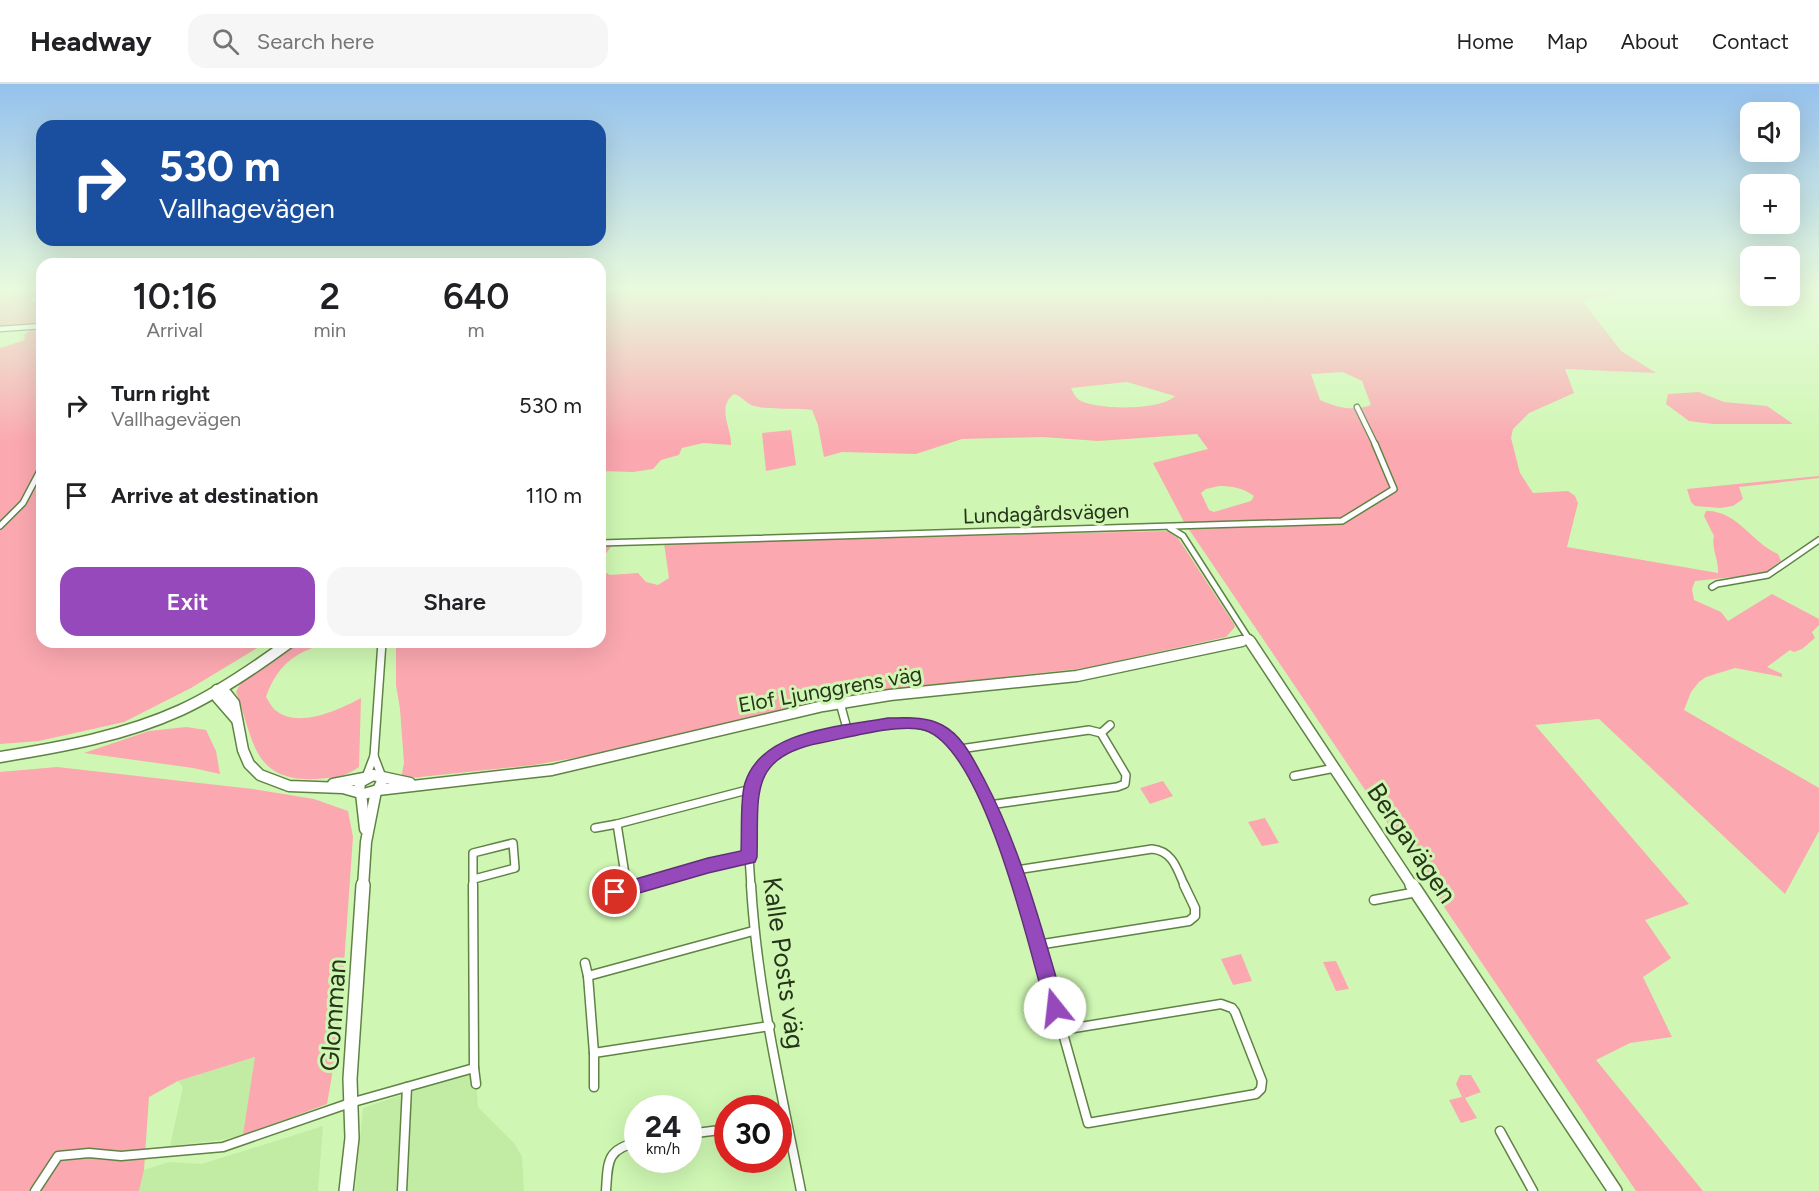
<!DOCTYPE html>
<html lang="en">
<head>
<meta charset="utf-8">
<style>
	:root { --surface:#fff; --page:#f6f6f6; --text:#202124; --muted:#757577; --line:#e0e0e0; --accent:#9549bb }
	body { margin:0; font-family:Figtree,sans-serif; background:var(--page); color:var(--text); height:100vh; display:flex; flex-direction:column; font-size:22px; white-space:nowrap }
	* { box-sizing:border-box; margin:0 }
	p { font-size:20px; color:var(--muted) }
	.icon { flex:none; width:33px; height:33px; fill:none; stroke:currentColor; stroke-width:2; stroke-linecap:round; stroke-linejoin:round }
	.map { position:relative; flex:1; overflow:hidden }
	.side { position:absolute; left:36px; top:174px; width:570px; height:390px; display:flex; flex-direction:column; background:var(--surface); border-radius:18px; box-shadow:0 6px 24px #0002 }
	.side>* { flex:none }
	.guide { position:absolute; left:36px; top:36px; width:570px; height:126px; border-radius:18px; box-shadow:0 6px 24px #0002; background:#1a4fa0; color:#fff; overflow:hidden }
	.buttons { position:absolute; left:1740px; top:18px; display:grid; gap:12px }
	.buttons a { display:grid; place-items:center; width:60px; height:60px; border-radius:12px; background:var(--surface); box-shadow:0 6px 24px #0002; font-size:30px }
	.speed { position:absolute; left:624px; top:1011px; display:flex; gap:12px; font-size:30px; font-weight:700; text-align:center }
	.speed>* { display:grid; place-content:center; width:78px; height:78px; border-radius:50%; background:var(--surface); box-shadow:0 6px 24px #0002; line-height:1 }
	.speed small { font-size:15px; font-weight:400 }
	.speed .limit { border:9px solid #d22; background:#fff; color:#111 }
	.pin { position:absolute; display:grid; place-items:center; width:51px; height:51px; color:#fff; margin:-26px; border:3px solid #fff; border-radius:50%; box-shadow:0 2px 6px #0007 }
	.me { position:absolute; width:66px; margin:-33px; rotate:344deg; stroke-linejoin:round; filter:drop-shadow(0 0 4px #0008) }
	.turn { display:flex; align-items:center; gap:21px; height:126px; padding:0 24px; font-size:27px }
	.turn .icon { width:78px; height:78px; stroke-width:2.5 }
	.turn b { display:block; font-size:42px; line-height:51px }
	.eta { display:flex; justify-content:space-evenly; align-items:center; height:102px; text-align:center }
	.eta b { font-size:36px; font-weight:600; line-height:42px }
	.cta { display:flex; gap:12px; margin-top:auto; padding:12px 24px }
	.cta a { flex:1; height:69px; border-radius:18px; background:var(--accent); color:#fff; font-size:24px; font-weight:600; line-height:69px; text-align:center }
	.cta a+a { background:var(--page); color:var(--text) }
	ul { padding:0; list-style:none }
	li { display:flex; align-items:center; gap:18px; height:90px; padding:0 24px }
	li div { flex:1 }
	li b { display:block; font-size:22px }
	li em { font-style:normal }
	header { display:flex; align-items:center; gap:36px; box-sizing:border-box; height:84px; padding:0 30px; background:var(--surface); border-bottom:2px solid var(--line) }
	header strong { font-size:28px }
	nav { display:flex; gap:33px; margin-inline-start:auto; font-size:21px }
	.search { width:420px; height:54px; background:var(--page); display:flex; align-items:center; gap:15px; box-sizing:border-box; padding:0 21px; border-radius:18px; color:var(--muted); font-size:22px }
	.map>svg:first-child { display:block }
</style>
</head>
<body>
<header>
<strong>Headway</strong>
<div class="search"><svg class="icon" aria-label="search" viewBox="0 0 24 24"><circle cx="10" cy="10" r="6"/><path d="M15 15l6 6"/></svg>Search here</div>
<nav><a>Home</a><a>Map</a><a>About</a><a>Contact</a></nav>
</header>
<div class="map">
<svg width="1819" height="1107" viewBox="0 0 1819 1107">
	<rect width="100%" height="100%" fill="#cff7b3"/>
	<g fill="#c2eca3">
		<path d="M282,965L309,1027L243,1051L220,1056L170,1062L183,1003L178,997Z"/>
		<path d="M475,986L478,1023L514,1059L522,1073L524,1107H355L363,1024Z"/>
		<path d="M323,1042L318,1107H139L144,1086L169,1078L202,1080Z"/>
	</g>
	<g fill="#fba8b0" fill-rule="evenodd">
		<path d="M0,204H42V207L30,217L39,218L42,215V239L0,244Z"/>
		<path d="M600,204H1638L1585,216L1584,219L1621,267L1656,289L1565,285L1574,309L1529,329L1513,345L1511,354L1520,389L1533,409L1568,407L1575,412L1578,419L1567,463L1718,489C1719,476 1711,464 1714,452L1704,432L1706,427C1737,426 1752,459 1778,470L1781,477L1763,490L1695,497L1692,505L1694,516L1721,528L1728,537L1772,510L1819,535V541L1812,548L1815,554L1802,565L1794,568L1790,566L1767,583L1782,590V593L1735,584L1706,593L1699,598L1691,608L1684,626L1819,704V747L1785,810L1599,635L1535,641L1689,820L1645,836L1671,874L1643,893L1672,953L1630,959L1596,976L1703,1107H1636L1184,438L1153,379L1208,365L1197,350L1098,357L1043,353L962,355L916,370L842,368L824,373L818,341L812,326C793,323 773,327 754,322C746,320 742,312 734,310C716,323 732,345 731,361L703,359L682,364L679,371L661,376L653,385L633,388L600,387ZM1343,288L1362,297L1371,321C1353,328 1336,323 1320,316L1311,290ZM1127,298L1175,312C1160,327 1097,326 1079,316C1075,313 1073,308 1071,304ZM1219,402C1232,402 1243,404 1254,412L1251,417L1214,428L1209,426L1201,409L1206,405Z"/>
		<path d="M42,244V558H267L191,604L124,638L39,657L0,660V264L25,256L24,251L30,246Z"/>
		<path d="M1699,308L1724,318L1767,322L1793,340H1713L1689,337L1666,320L1668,310Z"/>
		<path d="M791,346L796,381L766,387L762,349Z"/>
		<path d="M1819,392V394L1739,403L1743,415L1733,422L1720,424L1695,422L1691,418L1687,405Z"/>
		<path d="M1168,447L1178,454L1234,540L1235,543L1226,553L1086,584L840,611L631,664L534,681L401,695L404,679L400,625L396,601V558H600V460H613L604,472L601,486L610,491L638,489L646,498L658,501L669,494L664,459Z"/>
		<path d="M298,558H332C298,566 278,579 266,613C268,616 271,622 274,625C296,646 339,626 361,614L359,683C345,693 333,694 316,695C251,698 254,654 236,608L240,600Z"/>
		<path d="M186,643L206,646L216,667L220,690L193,684L84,669L149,647Z"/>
		<path d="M57,683L253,705L314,715L348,727L353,753L339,951L327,1020L243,1051L255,973L178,997L149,1013L144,1086L139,1107H0V688Z"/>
		<path d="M1163,697L1173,712L1150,720L1140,704Z"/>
		<path d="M1265,734L1279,759L1262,762L1248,738Z"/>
		<path d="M1241,870L1252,897L1233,901L1221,875Z"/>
		<path d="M1336,877L1349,905L1336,907L1323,878Z"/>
		<path d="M1460,991H1471L1481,1008L1465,1014L1477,1034L1461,1039L1449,1016L1462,1013L1456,1000Z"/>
	</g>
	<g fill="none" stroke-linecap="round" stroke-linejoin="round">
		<g stroke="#608345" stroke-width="7">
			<g id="street-far3">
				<path d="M0,245L42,242"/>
				<path d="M1357,323L1376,362"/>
			</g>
		</g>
		<g stroke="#608345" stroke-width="8">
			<g id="street-far2">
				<path d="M0,442L23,419L42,383"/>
				<path d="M1170,444L1183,452L1249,555"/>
				<path d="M600,459L1342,437L1394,405L1375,360"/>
				<path d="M1712,503L1717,500L1768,491L1819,456"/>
			</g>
		</g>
		<g stroke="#608345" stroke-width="10">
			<g id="street-far1">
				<path d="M840,619L848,648"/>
				<path d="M1101,649L1110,641"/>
				<path d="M960,665L1089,646L1101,649L1126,691L1125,700L1117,703L989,721"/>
				<path d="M374,672L382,693"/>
				<path d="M1294,692L1335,684"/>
				<path d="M366,693L374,672L382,558"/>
				<path d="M595,744L617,740"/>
				<path d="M1016,786L1152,765C1173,767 1177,785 1185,803"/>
				<path d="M473,803V769L513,759L515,784L474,795"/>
				<path d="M627,803L617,740L751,705"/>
				<path d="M628,803L728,776L749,773"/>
				<path d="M751,803L748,757L751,709L763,679L774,670L810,655L853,645L908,638L937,645L960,665L1002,749L1021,803"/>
			</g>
		</g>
		<g stroke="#608345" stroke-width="11">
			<g id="street">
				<path d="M627,801H634"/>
				<path d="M751,801C757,904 781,1006 801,1107"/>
				<path d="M1020,801L1062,946"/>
				<path d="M601,811L627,803"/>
				<path d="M1374,816L1417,808"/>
				<path d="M753,847L588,892L594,969L770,942"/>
				<path d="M1037,861L1189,837L1195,832V824L1184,801"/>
				<path d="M585,879L588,892"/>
				<path d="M1221,920L1232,924L1235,928L1262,997L1261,1005L1256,1010L1088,1039L1062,946Z"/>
				<path d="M594,969V1003"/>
				<path d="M474,984L476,1000"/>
				<path d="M1500,1047L1533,1107"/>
				<path d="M688,1050L728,1045"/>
				<path d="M35,1107L58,1072L89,1069L121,1072L223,1063L350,1019L474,984L473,801"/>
				<path d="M402,1107L407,1003"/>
				<path d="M606,1107C608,1078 606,1065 638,1058"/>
			</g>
		</g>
		<g stroke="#608345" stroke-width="11">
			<path id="secondary-far2" d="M1236,558L1249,555L1251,558"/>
		</g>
		<g stroke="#608345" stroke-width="13">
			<g id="secondary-far1">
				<path d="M1250,557L1413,803"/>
				<path d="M217,606L226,609L234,619L243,666L249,680L260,691L289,702L343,704L364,710L378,706L383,695"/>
				<path d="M217,606V613L237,636"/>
				<path d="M0,673C62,663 124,652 181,626C220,608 256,583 290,558"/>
				<path d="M333,700L364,694"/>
				<path d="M378,706L552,686L823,622L890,611L1077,592L1242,557"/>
				<path d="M359,708L360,698L373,691L410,699"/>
				<path d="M361,709L365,745"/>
				<path d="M363,803L366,758L376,707"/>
			</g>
		</g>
		<g stroke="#608345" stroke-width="16">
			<g id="secondary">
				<path d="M1412,801L1615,1107"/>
				<path d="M346,1107L352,1054L350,995L363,801"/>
			</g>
		</g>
		<use href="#street-far3" stroke="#fff" stroke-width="4.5"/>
		<use href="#street-far2" stroke="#fff" stroke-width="5"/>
		<use href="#street-far1" stroke="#fff" stroke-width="7"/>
		<use href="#street" stroke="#fff" stroke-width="8"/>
		<use href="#secondary-far2" stroke="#fff" stroke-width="8"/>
		<use href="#secondary-far1" stroke="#fff" stroke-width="10"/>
		<use href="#secondary" stroke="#fff" stroke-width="13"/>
	</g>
	<linearGradient id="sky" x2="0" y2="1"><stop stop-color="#95c1ed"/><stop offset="0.57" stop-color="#e9fbdd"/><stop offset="1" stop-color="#e9fbdd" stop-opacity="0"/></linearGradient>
	<rect width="1819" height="359" fill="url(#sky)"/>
	<path fill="#9549bb" stroke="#612f7a" stroke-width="1.5" d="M888,634C906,634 925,632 942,641C963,652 973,675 984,695C1022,767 1042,846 1065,924L1062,931L1055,934L1049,931L1046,924C1030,867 984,664 924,646C899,639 847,654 820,659C747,673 759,713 757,773L755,778L708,789L615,816L609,814L606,808L609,803L615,801L708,774L741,767C742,750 740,714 745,699C762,645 841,643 888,634Z"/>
	<g text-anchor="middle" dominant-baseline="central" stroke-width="6" stroke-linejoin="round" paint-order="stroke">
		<g font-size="21" fill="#25341a" stroke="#cff7b3">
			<text transform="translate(1046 429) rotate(-2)">Lundagårdsvägen</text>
			<text transform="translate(830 605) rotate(-10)">Elof Ljunggrens väg</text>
		</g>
		<g font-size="26" fill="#25341a" stroke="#cff7b3">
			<text transform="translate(1412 759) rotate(56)">Bergavägen</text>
			<text transform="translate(784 879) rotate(82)">Kalle Posts väg</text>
			<text transform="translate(333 931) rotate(-86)">Glomman</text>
		</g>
	</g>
</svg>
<div class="buttons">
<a><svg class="icon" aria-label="sound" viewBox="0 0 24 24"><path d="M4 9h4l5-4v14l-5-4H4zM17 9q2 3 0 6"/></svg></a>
<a>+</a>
<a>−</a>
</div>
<div class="speed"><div>24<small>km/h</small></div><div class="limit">30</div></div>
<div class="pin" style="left:615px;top:808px;background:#d93025"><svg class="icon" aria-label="arrive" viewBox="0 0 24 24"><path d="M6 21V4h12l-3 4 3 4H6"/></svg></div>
<svg class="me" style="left:1055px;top:924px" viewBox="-20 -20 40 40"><circle r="19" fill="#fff"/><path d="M0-13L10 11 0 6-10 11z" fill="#9549bb"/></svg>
<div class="guide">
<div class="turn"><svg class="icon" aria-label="right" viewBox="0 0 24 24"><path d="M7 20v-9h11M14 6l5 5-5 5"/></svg><div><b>530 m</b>Vallhagevägen</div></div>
</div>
<section class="side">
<div class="eta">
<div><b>10:16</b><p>Arrival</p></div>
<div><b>2</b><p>min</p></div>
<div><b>640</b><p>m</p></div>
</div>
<ul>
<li><svg class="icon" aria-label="right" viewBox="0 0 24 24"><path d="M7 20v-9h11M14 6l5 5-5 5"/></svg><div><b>Turn right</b><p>Vallhagevägen</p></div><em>530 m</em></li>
<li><svg class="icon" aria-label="arrive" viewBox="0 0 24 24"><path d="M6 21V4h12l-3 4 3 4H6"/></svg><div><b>Arrive at destination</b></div><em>110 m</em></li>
</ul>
<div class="cta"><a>Exit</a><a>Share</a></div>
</section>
</div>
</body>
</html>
